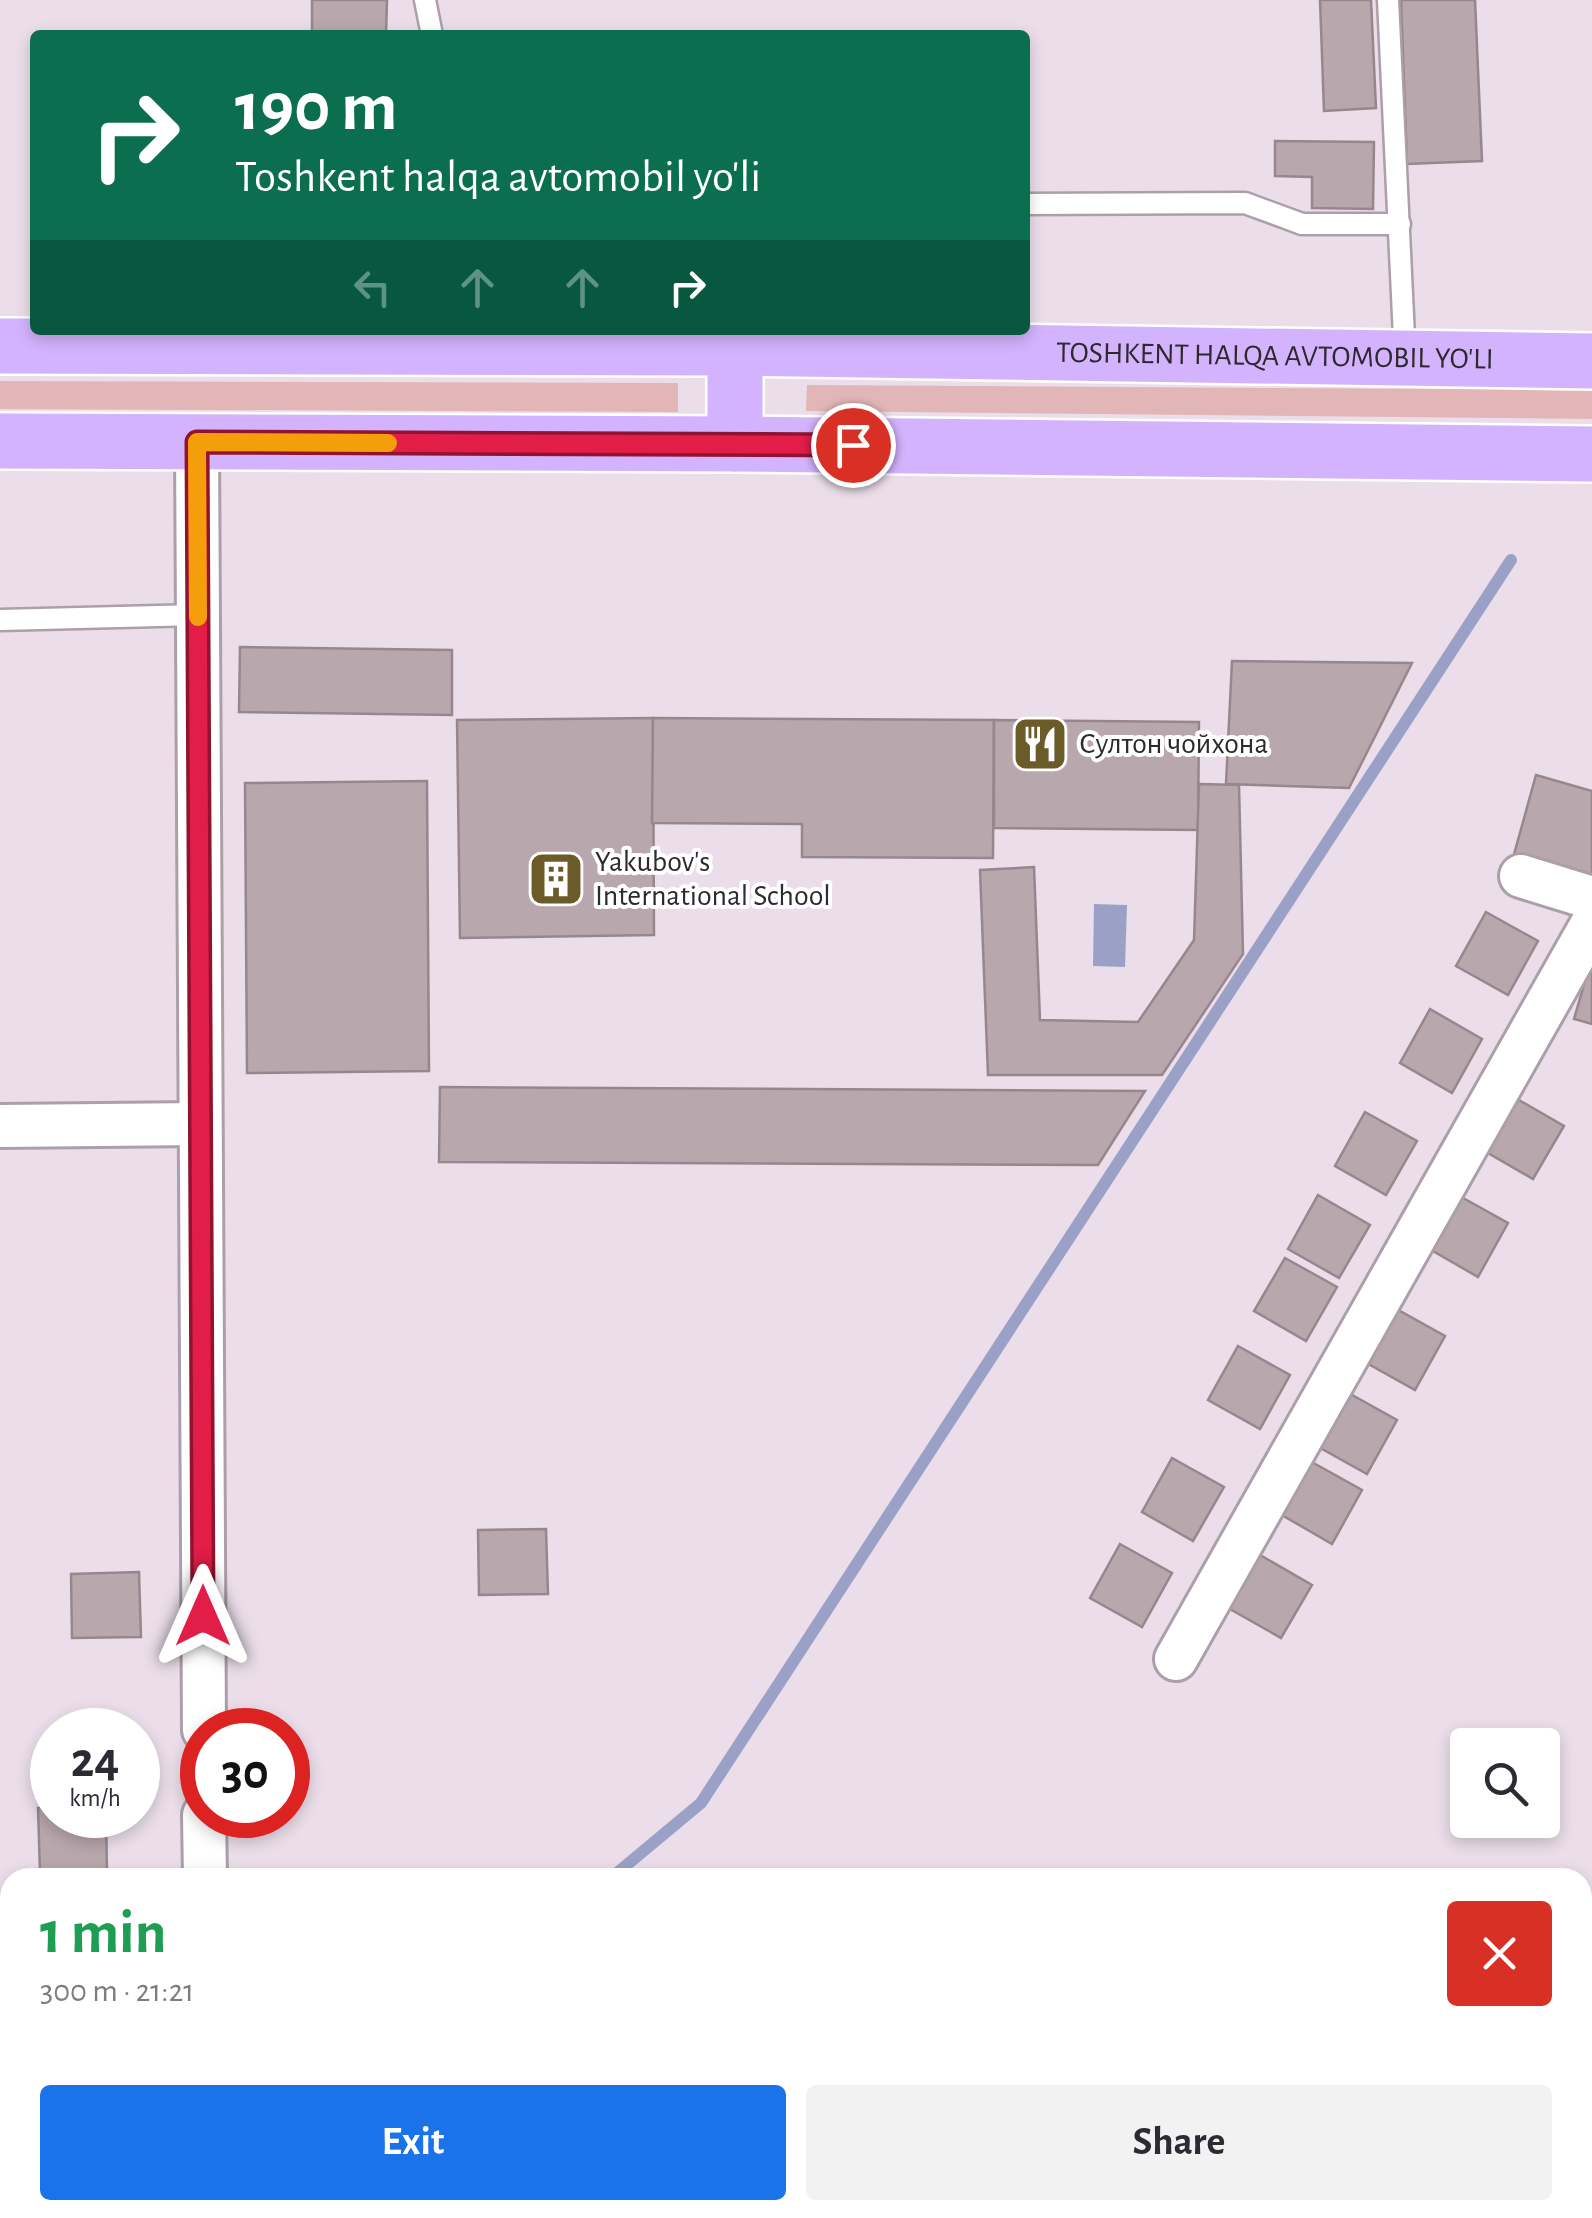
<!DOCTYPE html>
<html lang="en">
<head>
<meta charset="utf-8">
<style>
	:root { --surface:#fff; --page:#f2f2f3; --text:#2b2b33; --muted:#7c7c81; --accent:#1a73e8 }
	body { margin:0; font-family:"Alegreya Sans",sans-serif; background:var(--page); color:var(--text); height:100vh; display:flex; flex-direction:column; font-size:38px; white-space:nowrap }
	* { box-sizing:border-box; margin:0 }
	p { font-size:32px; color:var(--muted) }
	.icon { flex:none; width:55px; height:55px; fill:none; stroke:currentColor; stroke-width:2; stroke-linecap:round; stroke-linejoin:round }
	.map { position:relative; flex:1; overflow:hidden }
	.details { position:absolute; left:0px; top:1868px; width:1592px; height:352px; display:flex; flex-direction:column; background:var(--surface); border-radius:30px 30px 0 0; box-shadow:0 5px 15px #0003 }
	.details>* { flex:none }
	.guide { position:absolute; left:30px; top:30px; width:1000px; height:305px; border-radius:10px; box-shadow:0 5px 15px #0003; background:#0b6e4f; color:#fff; overflow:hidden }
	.tools { position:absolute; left:1450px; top:1728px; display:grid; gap:20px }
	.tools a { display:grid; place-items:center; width:110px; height:110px; border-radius:10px; background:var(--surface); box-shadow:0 5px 15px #0003; font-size:50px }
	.speed { position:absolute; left:30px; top:1708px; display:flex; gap:20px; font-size:50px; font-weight:700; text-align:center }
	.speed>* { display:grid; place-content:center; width:130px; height:130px; border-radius:50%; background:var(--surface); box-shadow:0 5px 15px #0003; line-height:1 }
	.speed small { font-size:25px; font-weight:400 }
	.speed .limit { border:15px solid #d22; background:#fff; color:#111 }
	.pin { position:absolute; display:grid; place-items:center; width:85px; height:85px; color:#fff; margin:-42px; border:5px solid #fff; border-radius:50%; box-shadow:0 2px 10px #0007 }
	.me { position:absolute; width:110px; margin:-55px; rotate:0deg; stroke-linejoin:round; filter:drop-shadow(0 0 8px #0008) }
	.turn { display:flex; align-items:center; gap:35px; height:210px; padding:0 40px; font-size:45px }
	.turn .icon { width:130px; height:130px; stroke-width:2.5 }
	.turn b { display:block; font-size:70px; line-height:85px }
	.lanes { display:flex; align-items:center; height:95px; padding:0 40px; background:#0003; justify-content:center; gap:50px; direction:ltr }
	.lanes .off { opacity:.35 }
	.round { display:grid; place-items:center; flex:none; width:105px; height:105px; border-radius:10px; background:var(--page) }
	.head { display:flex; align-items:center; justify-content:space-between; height:170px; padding:0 40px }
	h1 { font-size:60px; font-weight:600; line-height:75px; color:#1e9e55 }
	.button { display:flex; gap:20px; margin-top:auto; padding:20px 40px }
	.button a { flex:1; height:115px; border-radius:10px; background:var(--accent); color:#fff; font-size:40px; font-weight:600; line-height:115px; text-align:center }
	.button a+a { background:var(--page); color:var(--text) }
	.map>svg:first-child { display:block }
</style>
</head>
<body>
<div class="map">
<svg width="1592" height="2218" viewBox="0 0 1592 2218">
	<rect width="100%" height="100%" fill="#ebdeea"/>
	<g fill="#e2b6b6">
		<path d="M0,381L678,383V412L0,409Z"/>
		<path d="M807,385L1592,390V419L806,411Z"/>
	</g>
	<path fill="#9ba1c6" d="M1094,904L1127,905L1125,967L1093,966Z"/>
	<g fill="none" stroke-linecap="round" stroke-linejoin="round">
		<path stroke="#9ba1c6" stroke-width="12" d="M611,1878L701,1803L1511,560"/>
	</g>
	<g fill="#b8a7ad" stroke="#97878d" stroke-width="2.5">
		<path d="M312,0H387L386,35H312Z"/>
		<path d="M1320,0H1371L1376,108L1324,111Z"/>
		<path d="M1401,0H1475L1482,161L1407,164Z"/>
		<path d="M1275,141L1374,142L1373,209L1312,208V177L1275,176Z"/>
		<path d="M240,647L452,650V715L239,712Z"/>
		<path d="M1232,661L1412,663L1349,788L1226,784Z"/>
		<path d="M653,718L654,935L460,938L457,720Z"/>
		<path d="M653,718L994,720L993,858L802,857V824L652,823Z"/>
		<path d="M994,720L1199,722L1198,830L994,828Z"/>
		<path d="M1536,775L1592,791V881L1513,858Z"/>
		<path d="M427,781L429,1071L247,1073L245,783Z"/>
		<path d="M1199,784L1239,785L1243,954L1162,1075H988L980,870L1034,867L1040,1020L1138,1022L1194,940Z"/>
		<path d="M1486,912L1538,941L1508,995L1456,966Z"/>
		<path d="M1592,957V1024L1574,1019Z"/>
		<path d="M1430,1009L1482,1039L1452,1093L1400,1063Z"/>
		<path d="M440,1087L1145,1091L1098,1165L439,1162Z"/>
		<path d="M1512,1096L1564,1126L1533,1179L1481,1149Z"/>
		<path d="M1365,1112L1417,1141L1386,1195L1335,1166Z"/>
		<path d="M1456,1194L1508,1223L1478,1277L1426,1247Z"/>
		<path d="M1318,1195L1370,1225L1339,1278L1288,1249Z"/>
		<path d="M1285,1258L1337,1287L1306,1341L1254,1311Z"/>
		<path d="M1393,1307L1445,1336L1415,1390L1363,1361Z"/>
		<path d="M1238,1346L1290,1375L1260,1429L1208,1400Z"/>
		<path d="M1345,1391L1397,1420L1367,1474L1315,1445Z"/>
		<path d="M1172,1458L1224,1487L1193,1541L1142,1512Z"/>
		<path d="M1310,1461L1362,1490L1332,1544L1280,1514Z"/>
		<path d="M546,1529L548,1594L479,1595L478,1530Z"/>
		<path d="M1120,1544L1172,1573L1142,1627L1090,1598Z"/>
		<path d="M1260,1555L1312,1585L1281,1638L1230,1609Z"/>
		<path d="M139,1572L141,1637L72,1638L71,1574Z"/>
		<path d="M38,1808H52V1815H106L107,1871L40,1873Z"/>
		<path d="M1582,2047H1588L1584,2115H1582Z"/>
		<path d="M550,2210H578L581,2218H526Z"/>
		<rect x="852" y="2210" width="77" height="8"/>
		<path d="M1545,2210H1569L1580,2218H1539Z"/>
	</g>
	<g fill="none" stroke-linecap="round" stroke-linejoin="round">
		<g stroke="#ac9faa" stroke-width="25">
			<g id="service">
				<path d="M425,0L432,35"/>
				<path d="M1388,0L1405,358"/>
				<path d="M1025,204L1245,203L1302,224H1400"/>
				<path d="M0,620L198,615"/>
				<path d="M1582,2155L1592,2164"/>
			</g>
		</g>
		<g stroke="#ac9faa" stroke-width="48">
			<g id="minor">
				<path d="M197,442L204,1730"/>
				<path d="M1521,876L1592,898"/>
				<path d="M0,1126L200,1124"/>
				<path d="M1176,1659L1592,924"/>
				<path d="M204,1815L205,1878"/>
			</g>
		</g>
		<g stroke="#fff" stroke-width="60">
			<g id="trunk">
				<path id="s1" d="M0,346L735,348L1592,361"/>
				<path d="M735,348V444"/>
				<path d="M0,441L735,444L1592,454"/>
			</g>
		</g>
		<use href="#service" stroke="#fff" stroke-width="20"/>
		<use href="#minor" stroke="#fff" stroke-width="42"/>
		<use href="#trunk" stroke="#d4b3fe" stroke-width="55"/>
	</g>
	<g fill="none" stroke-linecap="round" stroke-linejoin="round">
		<g stroke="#92132f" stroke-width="25">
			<path id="route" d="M203,1616L197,442L853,445"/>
		</g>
		<use href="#route" stroke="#e11d48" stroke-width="18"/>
		<path stroke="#f59e0b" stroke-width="18" d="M198,617L197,442L388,443"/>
	</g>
	<defs>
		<g id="restaurant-square" transform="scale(2.875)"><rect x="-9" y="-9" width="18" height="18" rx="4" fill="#6a5b28" stroke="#fff"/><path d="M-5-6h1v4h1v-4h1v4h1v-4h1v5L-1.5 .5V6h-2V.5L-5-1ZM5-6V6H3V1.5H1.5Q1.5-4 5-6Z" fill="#fff"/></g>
		<g id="building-square" transform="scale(2.875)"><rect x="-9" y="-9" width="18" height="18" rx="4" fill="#6a5b28" stroke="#fff"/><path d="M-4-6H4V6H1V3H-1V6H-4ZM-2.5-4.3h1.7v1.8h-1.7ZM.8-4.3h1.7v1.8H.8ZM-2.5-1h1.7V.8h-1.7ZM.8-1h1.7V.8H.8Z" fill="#fff"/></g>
	</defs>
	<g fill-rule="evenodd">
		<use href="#restaurant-square" x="1040" y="744"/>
		<use href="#building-square" x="556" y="879"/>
	</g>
	<g text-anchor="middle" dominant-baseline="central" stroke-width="8" stroke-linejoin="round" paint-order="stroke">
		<g font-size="30" fill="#2e292d" stroke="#fff">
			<text stroke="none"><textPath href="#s1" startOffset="1275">TOSHKENT HALQA AVTOMOBIL YO'LI</textPath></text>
		</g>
		<g font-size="30" fill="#2e292d" stroke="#fff" text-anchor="start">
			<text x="1079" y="744">Султон чойхона</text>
			<text x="595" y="862">Yakubov's<tspan x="595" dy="34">International School</tspan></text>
		</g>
	</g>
</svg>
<div class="tools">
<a><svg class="icon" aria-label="search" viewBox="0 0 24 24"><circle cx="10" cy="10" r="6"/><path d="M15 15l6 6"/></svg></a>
</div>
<div class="speed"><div>24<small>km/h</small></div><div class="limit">30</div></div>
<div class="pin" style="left:853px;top:445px;background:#d93025"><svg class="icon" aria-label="arrive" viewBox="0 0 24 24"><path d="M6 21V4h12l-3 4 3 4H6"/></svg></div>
<svg class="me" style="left:203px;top:1616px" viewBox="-20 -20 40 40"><path d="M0-17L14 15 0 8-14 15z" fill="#e11d48" stroke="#fff" stroke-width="4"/></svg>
<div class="guide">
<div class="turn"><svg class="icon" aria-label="right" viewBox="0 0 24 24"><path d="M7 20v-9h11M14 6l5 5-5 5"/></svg><div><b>190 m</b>Toshkent halqa avtomobil yo'li</div></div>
<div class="lanes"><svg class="icon off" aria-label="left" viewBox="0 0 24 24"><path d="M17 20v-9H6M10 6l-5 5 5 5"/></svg><svg class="icon off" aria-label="ahead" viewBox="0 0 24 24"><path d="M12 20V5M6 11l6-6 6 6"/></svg><svg class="icon off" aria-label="ahead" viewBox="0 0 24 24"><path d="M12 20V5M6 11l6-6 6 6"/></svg><svg class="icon" aria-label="right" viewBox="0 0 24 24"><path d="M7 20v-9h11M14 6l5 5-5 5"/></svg></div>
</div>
<section class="details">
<div class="head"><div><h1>1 min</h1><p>300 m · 21:21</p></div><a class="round" style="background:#d93025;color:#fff"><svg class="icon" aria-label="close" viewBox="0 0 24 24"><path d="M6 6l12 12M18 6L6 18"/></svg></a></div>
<div class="button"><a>Exit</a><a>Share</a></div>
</section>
</div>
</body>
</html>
